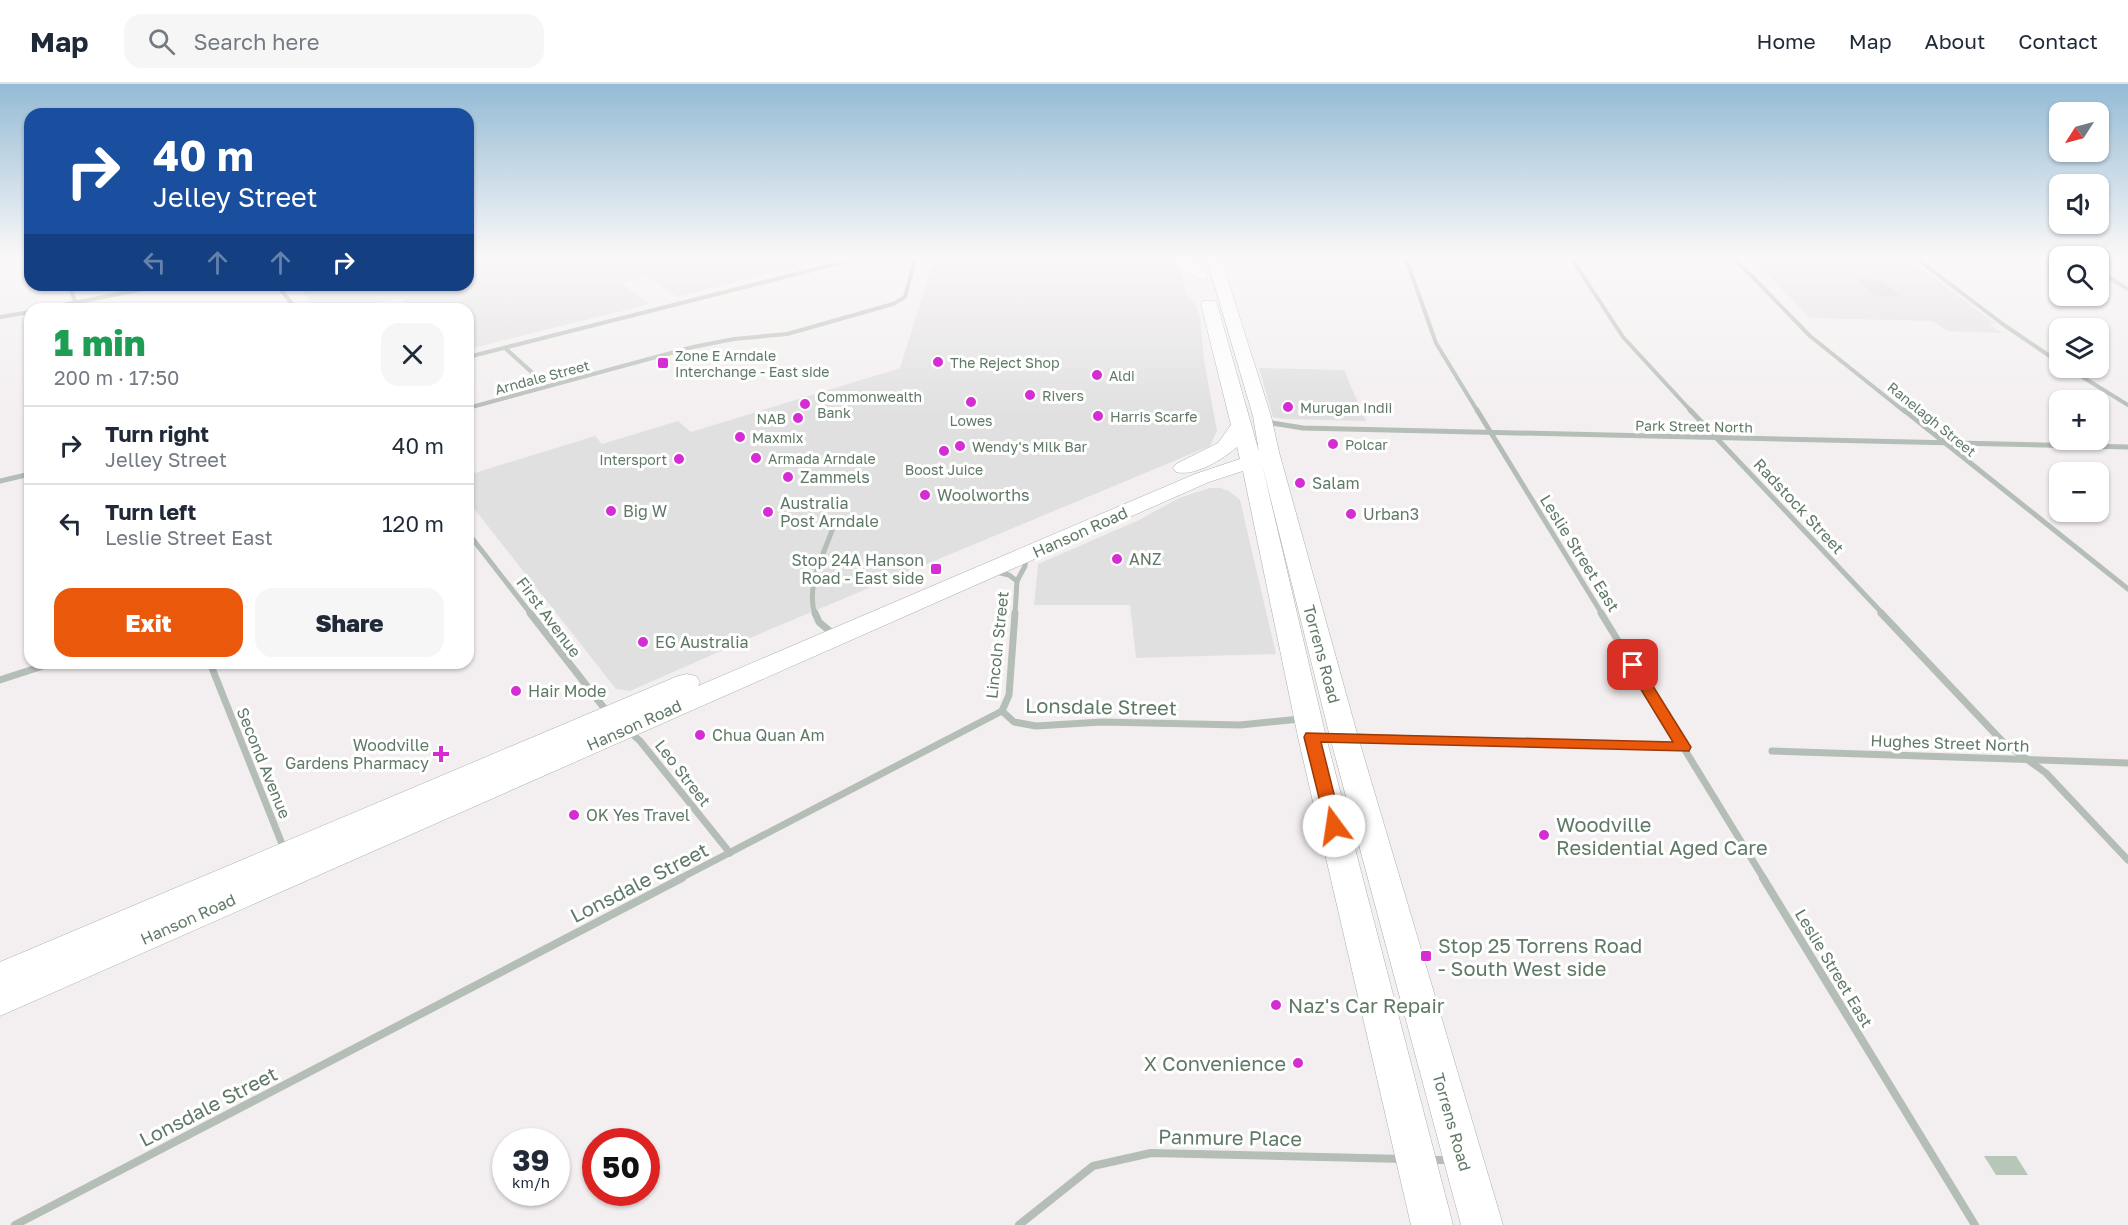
<!DOCTYPE html>
<html lang="en">
<head>
<meta charset="utf-8">
<style>
	:root { --surface:#fff; --page:#f6f6f7; --text:#1f2937; --muted:#747a83; --line:#e0e1e3; --accent:#ea580c }
	body { margin:0; font-family:"Golos Text",sans-serif; background:var(--page); color:var(--text); height:100vh; display:flex; flex-direction:column; font-size:22px; white-space:nowrap }
	* { box-sizing:border-box; margin:0 }
	p { font-size:20px; color:var(--muted) }
	.icon { flex:none; width:33px; height:33px; fill:none; stroke:currentColor; stroke-width:2; stroke-linecap:round; stroke-linejoin:round }
	.map { position:relative; flex:1; overflow:hidden }
	.sheet { position:absolute; left:24px; top:219px; width:450px; height:366px; display:flex; flex-direction:column; background:var(--surface); border-radius:18px; box-shadow:0 2px 4px #0004 }
	.sheet>* { flex:none }
	.banner { position:absolute; left:24px; top:24px; width:450px; height:183px; border-radius:18px; box-shadow:0 2px 4px #0004; background:#1a4fa0; color:#fff; overflow:hidden }
	.needle { width:39px; rotate:234deg }
	.fabs { position:absolute; left:2049px; top:18px; display:grid; gap:12px }
	.fabs a { display:grid; place-items:center; width:60px; height:60px; border-radius:12px; background:var(--surface); box-shadow:0 2px 4px #0004; font-size:30px }
	.speed { position:absolute; left:492px; top:1044px; display:flex; gap:12px; font-size:30px; font-weight:700; text-align:center }
	.speed>* { display:grid; place-content:center; width:78px; height:78px; border-radius:50%; background:var(--surface); box-shadow:0 2px 4px #0004; line-height:1 }
	.speed small { font-size:15px; font-weight:400 }
	.speed .limit { border:9px solid #d22; background:#fff; color:#111 }
	.pin { position:absolute; display:grid; place-items:center; width:51px; height:51px; color:#fff; margin:-26px; border-radius:12px; box-shadow:0 3px 9px #0006 }
	.me { position:absolute; width:66px; margin:-33px; rotate:346deg; stroke-linejoin:round; filter:drop-shadow(0 0 4px #0008) }
	.turn { display:flex; align-items:center; gap:21px; height:126px; padding:0 30px; font-size:27px }
	.turn .icon { width:78px; height:78px; stroke-width:2.5 }
	.turn b { display:block; font-size:42px; line-height:51px }
	.lanes { display:flex; align-items:center; height:57px; padding:0 30px; background:#0003; justify-content:center; gap:30px; direction:ltr }
	.lanes .off { opacity:.35 }
	.round { display:grid; place-items:center; flex:none; width:63px; height:63px; border-radius:18px; background:var(--page) }
	.headline { display:flex; align-items:center; justify-content:space-between; height:102px; padding:0 30px }
	h1 { font-size:36px; font-weight:800; line-height:45px; color:#1e9e55 }
	.action { display:flex; gap:12px; margin-top:auto; padding:12px 30px }
	.action a { flex:1; height:69px; border-radius:18px; background:var(--accent); color:#fff; font-size:24px; font-weight:800; line-height:69px; text-align:center }
	.action a+a { background:var(--page); color:var(--text) }
	ul { padding:0; list-style:none }
	li { display:flex; align-items:center; gap:18px; height:78px; padding:0 30px; border-top:2px solid var(--line) }
	li div { flex:1 }
	li b { display:block; font-size:22px }
	li em { font-style:normal }
	header { display:flex; align-items:center; gap:36px; box-sizing:border-box; height:84px; padding:0 30px; background:var(--surface); border-bottom:2px solid var(--line) }
	header strong { font-size:28px }
	nav { display:flex; gap:33px; margin-inline-start:auto; font-size:21px }
	.search { width:420px; height:54px; background:var(--page); display:flex; align-items:center; gap:15px; box-sizing:border-box; padding:0 21px; border-radius:18px; color:var(--muted); font-size:22px }
	.map>svg:first-child { display:block }
</style>
</head>
<body>
<header>
<strong>Map</strong>
<div class="search"><svg class="icon" aria-label="search" viewBox="0 0 24 24"><circle cx="10" cy="10" r="6"/><path d="M15 15l6 6"/></svg>Search here</div>
<nav><a>Home</a><a>Map</a><a>About</a><a>Contact</a></nav>
</header>
<div class="map">
<svg width="2128" height="1141" viewBox="0 0 2128 1141">
	<rect width="100%" height="100%" fill="#f3eff0"/>
	<g fill="#e1e0e0">
		<path d="M468,172H838L677,213L646,192L621,199L650,220L469,265L468,225H412L400,214L350,225H317L297,201H468Z"/>
		<path d="M935,172H1077L1170,177L1178,181L1187,212L1196,221L1200,233L1204,276L1217,347L1210,362L766,547L630,607L616,605L468,417V391L595,352L602,360L678,337L691,348L900,284Z"/>
		<path d="M1749,172H1905L1996,240H1989L2002,249L1947,247L1933,237L1810,234Z"/>
		<path d="M1259,284L1344,286L1366,337L1283,335L1273,333Z"/>
		<path d="M1210,404H1220L1229,407L1240,416L1276,570L1136,574L1130,521H1034L1038,480L1139,436L1179,414Z"/>
	</g>
	<path fill="#d8d3cf" d="M1857,195L1882,197L1901,213L1875,212Z"/>
	<path fill="#b6c6b8" d="M1984,1072H2016L2028,1091H1996Z"/>
	<g fill="none" stroke-linecap="round" stroke-linejoin="round">
		<g stroke="#a8b2aa" stroke-width="1">
			<g id="secondary">
				<path d="M1171,172H1188L1208,191L1206,194C1192,198 1180,182 1171,172Z"/>
				<path d="M1206,172H1220L1271,332L1279,368L1358,653L1503,1141H1461L1330,653L1262,380L1326,653L1453,1141H1411L1298,653L1243,387L1209,398L0,932V878L678,592L687,590L696,592L700,598L698,602L1195,390L1240,375L1237,363C1223,375 1195,393 1176,388L1173,384L1176,380L1218,359L1231,341L1201,220L1203,217H1215L1217,220L1259,368L1253,332Z"/>
			</g>
		</g>
		<g stroke="#b5bdb7" stroke-width="4">
			<path d="M1405,172L1436,259L1478,328"/>
			<path d="M1570,172L1623,253L1692,328"/>
			<path d="M1732,172L1810,252L1905,328"/>
			<path d="M1913,172L2004,241L2060,279"/>
			<path d="M2098,187L2128,205"/>
			<path d="M69,201L78,225"/>
			<path d="M277,201L296,225"/>
			<path d="M43,225L164,201"/>
			<path d="M0,233L30,228"/>
			<path d="M505,264L547,302"/>
			<path d="M468,273L867,172"/>
			<path d="M2068,284L2128,321"/>
			<path d="M468,324L693,263L734,255L787,250L893,220L905,213L916,172"/>
		</g>
		<g stroke="#b5bdb7" stroke-width="5">
			<path d="M1477,326L1602,530"/>
			<path d="M1690,326L1883,530"/>
			<path d="M1904,326L2128,505"/>
			<path d="M1267,336L1272,339L1303,344L2128,363"/>
			<path d="M0,397L30,390"/>
			<path d="M468,449L531,530"/>
			<path d="M996,488L1009,491L1017,497"/>
			<path d="M815,530C805,502 825,468 834,441"/>
			<path d="M1015,530L1017,497L1025,482L1026,472"/>
		</g>
		<g stroke="#b5bdb7" stroke-width="7">
			<path d="M530,529L608,629"/>
			<path d="M815,529L819,538L833,550"/>
			<path d="M1601,529L1764,795"/>
			<path d="M1881,529L2003,658L2046,689L2128,776"/>
			<path d="M210,579L284,765"/>
			<path d="M0,596L52,579"/>
			<path d="M1002,627L1014,638L1036,642L1102,638L1240,641L1300,635"/>
			<path d="M1002,627L1009,611L1015,529"/>
			<path d="M629,647L640,657L730,769"/>
			<path d="M1351,653L1683,663"/>
			<path d="M1772,667L2128,679"/>
			<path d="M679,795L1002,627"/>
		</g>
		<g stroke="#b5bdb7" stroke-width="8">
			<path d="M1763,794L1975,1141"/>
			<path d="M1429,1076H1452"/>
			<path d="M15,1141L682,794"/>
			<path d="M1019,1141L1093,1082L1151,1069L1404,1075"/>
		</g>
		<use href="#secondary" fill="#fff" fill-rule="evenodd"/>
	</g>
	<linearGradient id="sky" x2="0" y2="1"><stop stop-color="#94bbd5"/><stop offset="0.52" stop-color="#faf8f8"/><stop offset="1" stop-color="#faf8f8" stop-opacity="0"/></linearGradient>
	<rect width="2128" height="332" fill="url(#sky)"/>
	<path fill="#ea580c" stroke="#983908" stroke-width="1.5" d="M1633,577L1638,578L1689,660L1691,663L1689,667L1321,658L1342,742L1340,746H1328L1326,742L1304,653L1306,649L1673,658L1626,581Z"/>
	<g fill="#d52dd3" stroke="#fff" stroke-width="2">
		<circle cx="938" cy="278" r="6"/>
		<rect x="657" y="273" width="12" height="12" rx="3"/>
		<circle cx="1097" cy="291" r="6"/>
		<circle cx="1030" cy="311" r="6"/>
		<circle cx="971" cy="318" r="6"/>
		<circle cx="805" cy="320" r="6"/>
		<circle cx="1288" cy="323" r="6"/>
		<circle cx="1098" cy="332" r="6"/>
		<circle cx="798" cy="334" r="6"/>
		<circle cx="740" cy="353" r="6"/>
		<circle cx="1333" cy="360" r="6"/>
		<circle cx="960" cy="362" r="6"/>
		<circle cx="944" cy="367" r="6"/>
		<circle cx="756" cy="374" r="6"/>
		<circle cx="679" cy="375" r="6"/>
		<circle cx="788" cy="393" r="6"/>
		<circle cx="1300" cy="399" r="6"/>
		<circle cx="925" cy="411" r="6"/>
		<circle cx="611" cy="427" r="6"/>
		<circle cx="768" cy="428" r="6"/>
		<circle cx="1351" cy="430" r="6"/>
		<circle cx="1117" cy="475" r="6"/>
		<rect x="930" y="479" width="12" height="12" rx="3"/>
		<circle cx="643" cy="558" r="6"/>
		<circle cx="516" cy="607" r="6"/>
		<circle cx="700" cy="651" r="6"/>
		<path d="M438 661h6v6h6v6h-6v6h-6v-6h-6v-6h6z"/>
		<circle cx="574" cy="731" r="6"/>
		<circle cx="1544" cy="751" r="6"/>
		<rect x="1420" y="866" width="12" height="12" rx="3"/>
		<circle cx="1276" cy="921" r="6"/>
		<circle cx="1298" cy="979" r="6"/>
	</g>
	<g text-anchor="middle" dominant-baseline="central" stroke-width="6" stroke-linejoin="round" paint-order="stroke">
		<g font-size="14" fill="#607966" stroke="#fff" text-anchor="start">
			<text x="675" y="271">Zone E Arndale<tspan x="675" dy="16">Interchange - East side</tspan></text>
			<text x="950" y="278">The Reject Shop</text>
			<text x="1109" y="291">Aldi</text>
			<text x="1042" y="311">Rivers</text>
			<text x="817" y="312">Commonwealth<tspan x="817" dy="16">Bank</tspan></text>
			<text x="1300" y="323">Murugan Indii</text>
			<text x="1110" y="332">Harris Scarfe</text>
			<text x="786" y="334" text-anchor="end">NAB</text>
			<text x="971" y="336" text-anchor="middle">Lowes</text>
			<text x="752" y="353">Maxmix</text>
			<text x="1345" y="360">Polcar</text>
			<text x="972" y="362">Wendy's Milk Bar</text>
			<text x="768" y="374">Armada Arndale</text>
			<text x="667" y="375" text-anchor="end">Intersport</text>
			<text x="944" y="385" text-anchor="middle">Boost Juice</text>
		</g>
		<g font-size="14" fill="#607966" stroke="#fff">
			<text transform="translate(542 293) rotate(-15)">Arndale Street</text>
			<text transform="translate(1932 335) rotate(39)">Ranelagh Street</text>
			<text transform="translate(1694 342) rotate(1)">Park Street North</text>
		</g>
		<g font-size="16" fill="#607966" stroke="#fff" text-anchor="start">
			<text x="800" y="393">Zammels</text>
			<text x="1312" y="399">Salam</text>
			<text x="937" y="411">Woolworths</text>
			<text x="780" y="419">Australia<tspan x="780" dy="18">Post Arndale</tspan></text>
			<text x="623" y="427">Big W</text>
			<text x="1363" y="430">Urban3</text>
			<text x="1129" y="475">ANZ</text>
			<text x="924" y="476" text-anchor="end">Stop 24A Hanson<tspan x="924" dy="18">Road - East side</tspan></text>
			<text x="655" y="558">EG Australia</text>
			<text x="528" y="607">Hair Mode</text>
			<text x="712" y="651">Chua Quan Am</text>
			<text x="429" y="661" text-anchor="end">Woodville<tspan x="429" dy="18">Gardens Pharmacy</tspan></text>
			<text x="586" y="731">OK Yes Travel</text>
		</g>
		<g font-size="16" fill="#607966" stroke="#fff">
			<text transform="translate(1799 422) rotate(47)">Radstock Street</text>
			<text transform="translate(1080 448) rotate(-24)">Hanson Road</text>
			<text transform="translate(1580 469) rotate(58)">Leslie Street East</text>
			<text transform="translate(549 533) rotate(53)">First Avenue</text>
			<text transform="translate(997 561) rotate(-84)">Lincoln Street</text>
			<text transform="translate(1322 570) rotate(75)">Torrens Road</text>
			<text transform="translate(634 641) rotate(-24)">Hanson Road</text>
			<text transform="translate(1950 659) rotate(2)">Hughes Street North</text>
			<text transform="translate(264 679) rotate(68)">Second Avenue</text>
			<text transform="translate(683 689) rotate(52)">Leo Street</text>
			<text transform="translate(188 835) rotate(-24)">Hanson Road</text>
			<text transform="translate(1834 884) rotate(59)">Leslie Street East</text>
			<text transform="translate(1452 1038) rotate(74)">Torrens Road</text>
		</g>
		<g font-size="20" fill="#607966" stroke="#fff">
			<text transform="translate(1101 622) rotate(1)">Lonsdale Street</text>
			<text transform="translate(639 798) rotate(-27)">Lonsdale Street</text>
			<text transform="translate(208 1022) rotate(-27)">Lonsdale Street</text>
			<text transform="translate(1230 1053) rotate(1)">Panmure Place</text>
		</g>
		<g font-size="20" fill="#607966" stroke="#fff" text-anchor="start">
			<text x="1556" y="740">Woodville<tspan x="1556" dy="23">Residential Aged Care</tspan></text>
			<text x="1438" y="861">Stop 25 Torrens Road<tspan x="1438" dy="23">- South West side</tspan></text>
			<text x="1288" y="921">Naz's Car Repair</text>
			<text x="1286" y="979" text-anchor="end">X Convenience</text>
		</g>
	</g>
</svg>
<div class="fabs">
<a><svg class="needle" viewBox="-14 -14 28 28"><path d="M0-13l5 13h-10z" fill="#e53935"/><path d="M0 13l5-13h-10z" fill="#747a83"/></svg></a>
<a><svg class="icon" aria-label="sound" viewBox="0 0 24 24"><path d="M4 9h4l5-4v14l-5-4H4zM17 9q2 3 0 6"/></svg></a>
<a><svg class="icon" aria-label="search" viewBox="0 0 24 24"><circle cx="10" cy="10" r="6"/><path d="M15 15l6 6"/></svg></a>
<a><svg class="icon" aria-label="layers" viewBox="0 0 24 24"><path d="M12 4l9 5-9 5-9-5zM3 14l9 5 9-5"/></svg></a>
<a>+</a>
<a>−</a>
</div>
<div class="speed"><div>39<small>km/h</small></div><div class="limit">50</div></div>
<div class="pin" style="left:1633px;top:581px;background:#d93025"><svg class="icon" aria-label="arrive" viewBox="0 0 24 24"><path d="M6 21V4h12l-3 4 3 4H6"/></svg></div>
<svg class="me" style="left:1334px;top:742px" viewBox="-20 -20 40 40"><circle r="19" fill="#fff"/><path d="M0-13L10 11 0 6-10 11z" fill="#ea580c"/></svg>
<div class="banner">
<div class="turn"><svg class="icon" aria-label="right" viewBox="0 0 24 24"><path d="M7 20v-9h11M14 6l5 5-5 5"/></svg><div><b>40 m</b>Jelley Street</div></div>
<div class="lanes"><svg class="icon off" aria-label="left" viewBox="0 0 24 24"><path d="M17 20v-9H6M10 6l-5 5 5 5"/></svg><svg class="icon off" aria-label="ahead" viewBox="0 0 24 24"><path d="M12 20V5M6 11l6-6 6 6"/></svg><svg class="icon off" aria-label="ahead" viewBox="0 0 24 24"><path d="M12 20V5M6 11l6-6 6 6"/></svg><svg class="icon" aria-label="right" viewBox="0 0 24 24"><path d="M7 20v-9h11M14 6l5 5-5 5"/></svg></div>
</div>
<section class="sheet">
<div class="headline"><div><h1>1 min</h1><p>200 m · 17:50</p></div><a class="round"><svg class="icon" aria-label="close" viewBox="0 0 24 24"><path d="M6 6l12 12M18 6L6 18"/></svg></a></div>
<ul>
<li><svg class="icon" aria-label="right" viewBox="0 0 24 24"><path d="M7 20v-9h11M14 6l5 5-5 5"/></svg><div><b>Turn right</b><p>Jelley Street</p></div><em>40 m</em></li>
<li><svg class="icon" aria-label="left" viewBox="0 0 24 24"><path d="M17 20v-9H6M10 6l-5 5 5 5"/></svg><div><b>Turn left</b><p>Leslie Street East</p></div><em>120 m</em></li>
</ul>
<div class="action"><a>Exit</a><a>Share</a></div>
</section>
</div>
</body>
</html>
